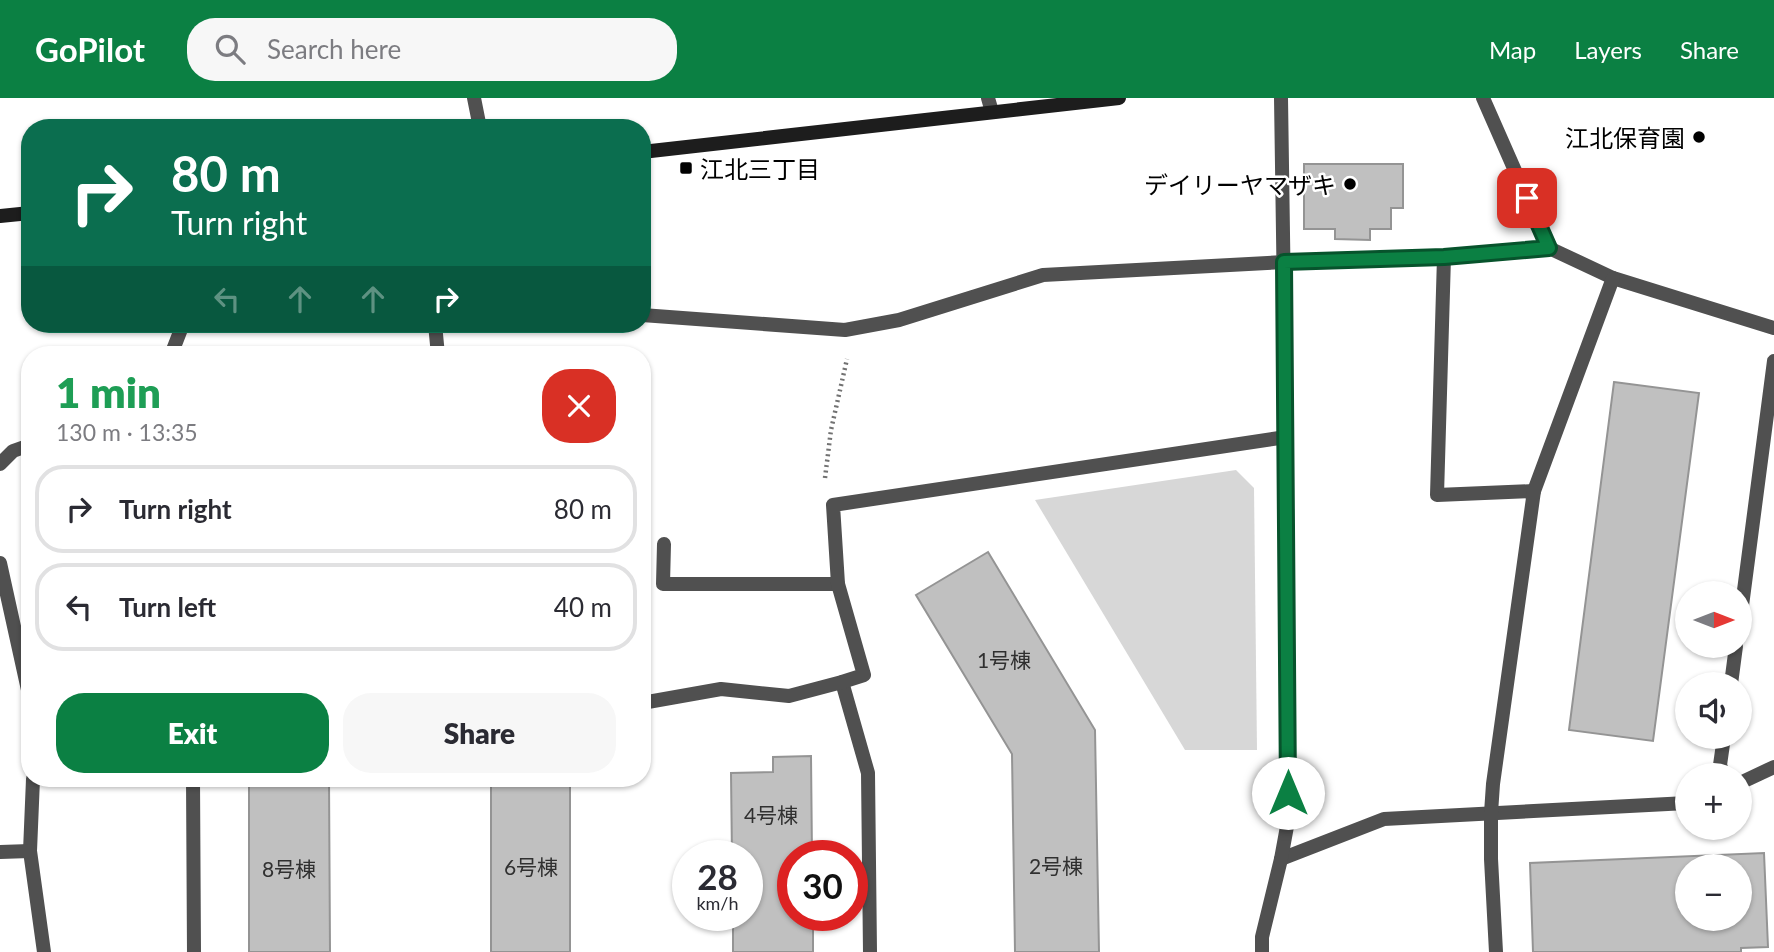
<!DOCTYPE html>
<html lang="en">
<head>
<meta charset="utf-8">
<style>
	:root { --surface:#fff; --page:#f7f7f7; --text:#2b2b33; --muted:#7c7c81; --line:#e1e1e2; --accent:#0b8043 }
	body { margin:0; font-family:Lato,"Noto Sans JP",sans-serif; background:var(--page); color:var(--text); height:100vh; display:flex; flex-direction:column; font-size:26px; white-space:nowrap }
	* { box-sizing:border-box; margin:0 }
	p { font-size:23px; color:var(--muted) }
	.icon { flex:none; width:38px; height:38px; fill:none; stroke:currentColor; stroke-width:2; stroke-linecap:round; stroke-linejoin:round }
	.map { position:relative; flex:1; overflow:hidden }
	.drawer { position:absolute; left:21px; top:248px; width:630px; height:441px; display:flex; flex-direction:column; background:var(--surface); border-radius:28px; box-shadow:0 2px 5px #0004 }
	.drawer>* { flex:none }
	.top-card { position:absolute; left:21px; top:21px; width:630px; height:214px; border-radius:28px; box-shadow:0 2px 5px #0004; background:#0b6e4f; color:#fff; overflow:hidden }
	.needle { width:46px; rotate:90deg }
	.buttons { position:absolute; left:1675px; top:483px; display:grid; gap:14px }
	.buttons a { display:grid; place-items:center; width:77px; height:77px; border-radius:50%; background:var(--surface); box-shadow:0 2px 5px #0004; font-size:35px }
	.speed { position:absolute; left:672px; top:742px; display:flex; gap:14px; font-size:35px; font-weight:700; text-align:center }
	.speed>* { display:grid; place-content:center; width:91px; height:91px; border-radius:50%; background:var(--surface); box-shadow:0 2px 5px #0004; line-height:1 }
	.speed small { font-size:18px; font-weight:400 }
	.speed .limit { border:10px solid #d22; background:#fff; color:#111 }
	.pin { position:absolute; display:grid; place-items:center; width:60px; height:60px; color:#fff; margin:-30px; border-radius:14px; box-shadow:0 4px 10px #0006 }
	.me { position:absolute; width:77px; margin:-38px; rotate:0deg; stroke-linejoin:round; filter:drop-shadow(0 0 5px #0008) }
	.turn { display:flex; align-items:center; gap:24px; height:147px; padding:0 35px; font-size:32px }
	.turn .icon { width:91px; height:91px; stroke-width:2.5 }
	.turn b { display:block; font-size:49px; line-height:60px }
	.lanes { display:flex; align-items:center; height:66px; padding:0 35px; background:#0003; justify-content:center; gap:35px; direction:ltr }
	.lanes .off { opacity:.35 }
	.round { display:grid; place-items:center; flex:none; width:74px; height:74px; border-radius:28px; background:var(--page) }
	.summary { display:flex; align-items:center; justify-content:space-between; height:119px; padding:0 35px }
	h1 { font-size:42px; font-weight:800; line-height:52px; color:#1e9e55 }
	.button { display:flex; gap:14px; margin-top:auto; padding:14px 35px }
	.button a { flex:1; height:80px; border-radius:28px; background:var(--accent); color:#fff; font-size:28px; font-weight:800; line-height:80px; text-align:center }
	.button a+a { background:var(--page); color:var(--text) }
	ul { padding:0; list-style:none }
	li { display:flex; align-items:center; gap:21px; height:88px; margin:0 14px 10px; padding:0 21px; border:4px solid var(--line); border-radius:28px }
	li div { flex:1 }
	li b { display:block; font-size:26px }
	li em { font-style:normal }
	header { display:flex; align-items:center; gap:42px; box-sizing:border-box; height:98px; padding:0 35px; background:var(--accent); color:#fff }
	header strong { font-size:33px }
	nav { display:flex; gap:38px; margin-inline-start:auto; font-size:24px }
	.search { width:490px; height:63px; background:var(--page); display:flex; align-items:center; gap:18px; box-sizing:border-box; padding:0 24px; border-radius:28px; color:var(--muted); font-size:26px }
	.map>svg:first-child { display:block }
</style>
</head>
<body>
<header>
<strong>GoPilot</strong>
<div class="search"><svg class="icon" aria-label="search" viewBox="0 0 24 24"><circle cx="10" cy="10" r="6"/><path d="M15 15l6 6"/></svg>Search here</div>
<nav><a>Map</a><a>Layers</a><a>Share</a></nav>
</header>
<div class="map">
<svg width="1774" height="854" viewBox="0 0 1774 854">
	<rect width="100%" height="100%" fill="#fff"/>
	<path fill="#d7d7d7" d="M1236,372L1254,390L1257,652H1185L1035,402Z"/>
	<g fill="#c0c0c0" stroke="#949494" stroke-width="2" fill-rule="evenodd">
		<path d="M1304,66H1403V110H1391V131H1370V142L1335,141V131H1304Z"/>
		<path d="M1614,284L1699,295L1653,643L1569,632Z"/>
		<path d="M988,454L1095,632L1099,854H1015L1012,656L916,497Z"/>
		<path d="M811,658L812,758H793V817H813V854H733V817H747V758H732L731,675L773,674V659Z"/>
		<path d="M283,681H329L330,854H249V686H283Z"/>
		<path d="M570,681V854H491V682Z"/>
		<path d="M1764,755L1768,849L1741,850V854H1533L1530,765ZM1687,768H1740V821H1687Z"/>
	</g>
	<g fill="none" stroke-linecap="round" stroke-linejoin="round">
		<path stroke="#727272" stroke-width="4.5" stroke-dasharray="2 3.5" stroke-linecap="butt" d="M825,380L831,332L847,261"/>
		<g stroke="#505050" stroke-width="14">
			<path d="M1444,159L1437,397L1534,393"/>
			<path d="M435,226L438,257"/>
			<path d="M664,446L663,486H838"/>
			<path d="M842,584L868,675L870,854"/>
		</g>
		<g stroke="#505050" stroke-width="14">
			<path d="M474,0L480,30"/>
			<path d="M988,0L992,14"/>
			<path d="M1483,0L1549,150L1613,180L1774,230"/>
			<path d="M642,217L845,232L899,222L1043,177L1284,164L1444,159L1549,150"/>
			<path d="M171,257L183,226"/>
			<path d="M0,366L13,353L30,347"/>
			<path d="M0,465L30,601"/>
			<path d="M1740,523L1774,263"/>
			<path d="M1731,586L1736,548"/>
			<path d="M642,605L721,591L789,598L842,584L864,577L838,486L833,407L1286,339"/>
			<path d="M1724,677L1720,667L1724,639"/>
			<path d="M33,681L30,753L44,854"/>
			<path d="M193,681L194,854"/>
			<path d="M1740,685L1774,669"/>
			<path d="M0,754L30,753"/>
			<path d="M1281,761L1384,721L1687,705"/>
			<path d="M1262,854V839L1281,761L1288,723L1286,339L1281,0"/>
			<path d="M1496,854L1491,761V715L1493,686L1534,393L1613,180"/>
		</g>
		<g stroke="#1d1d1d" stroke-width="14">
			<path d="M642,54L1119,0"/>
			<path d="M0,118L30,115"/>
		</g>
	</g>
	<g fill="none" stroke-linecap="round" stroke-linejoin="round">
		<g stroke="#07532c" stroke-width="18">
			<path id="route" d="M1288,695L1284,164L1444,159L1549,150L1527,100"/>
		</g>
		<use href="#route" stroke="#0b8043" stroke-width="12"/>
	</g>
	<g fill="#000" stroke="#fff" stroke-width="2.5">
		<circle cx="1699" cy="39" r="7"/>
		<rect x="679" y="63" width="14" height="14" rx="3.5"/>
		<circle cx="1350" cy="86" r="7"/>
	</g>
	<g text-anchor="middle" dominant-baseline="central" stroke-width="5" stroke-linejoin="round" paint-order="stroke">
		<g font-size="21" fill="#303030">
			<text x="1004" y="561">1号棟</text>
			<text x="771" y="716">4号棟</text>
			<text x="1056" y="767">2号棟</text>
			<text x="531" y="768">6号棟</text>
			<text x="289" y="770">8号棟</text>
		</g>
		<g font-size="24" fill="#000" stroke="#fff" text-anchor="end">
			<text x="1685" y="39">江北保育園</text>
			<text x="700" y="70" text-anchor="start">江北三丁目</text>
			<text x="1336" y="86">デイリーヤマザキ</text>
		</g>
	</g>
</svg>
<div class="buttons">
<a><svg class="needle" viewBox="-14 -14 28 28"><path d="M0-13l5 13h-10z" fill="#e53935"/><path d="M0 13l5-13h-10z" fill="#7c7c81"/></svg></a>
<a><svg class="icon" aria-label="sound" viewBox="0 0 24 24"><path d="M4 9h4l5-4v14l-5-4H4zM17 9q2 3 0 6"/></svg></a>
<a>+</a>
<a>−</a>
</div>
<div class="speed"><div>28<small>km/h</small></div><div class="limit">30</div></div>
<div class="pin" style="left:1527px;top:100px;background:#d93025"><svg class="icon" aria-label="arrive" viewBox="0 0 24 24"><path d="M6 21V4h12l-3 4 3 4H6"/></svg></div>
<svg class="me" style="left:1288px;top:695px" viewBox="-20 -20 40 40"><circle r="19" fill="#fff"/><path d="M0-13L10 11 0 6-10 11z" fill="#0b8043"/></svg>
<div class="top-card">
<div class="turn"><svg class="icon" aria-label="right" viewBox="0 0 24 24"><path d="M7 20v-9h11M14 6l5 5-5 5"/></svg><div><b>80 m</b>Turn right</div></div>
<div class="lanes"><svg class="icon off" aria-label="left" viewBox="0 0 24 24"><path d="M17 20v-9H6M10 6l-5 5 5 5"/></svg><svg class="icon off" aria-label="ahead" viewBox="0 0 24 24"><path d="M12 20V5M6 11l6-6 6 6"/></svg><svg class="icon off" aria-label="ahead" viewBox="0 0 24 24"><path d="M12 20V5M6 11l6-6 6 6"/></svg><svg class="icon" aria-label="right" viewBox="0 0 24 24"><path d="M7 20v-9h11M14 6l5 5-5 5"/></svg></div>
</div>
<section class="drawer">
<div class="summary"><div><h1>1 min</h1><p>130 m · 13:35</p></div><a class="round" style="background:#d93025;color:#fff"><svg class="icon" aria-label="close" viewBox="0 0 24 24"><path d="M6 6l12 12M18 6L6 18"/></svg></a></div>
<ul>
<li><svg class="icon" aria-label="right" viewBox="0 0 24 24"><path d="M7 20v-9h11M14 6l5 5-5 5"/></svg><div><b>Turn right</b></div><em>80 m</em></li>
<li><svg class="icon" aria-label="left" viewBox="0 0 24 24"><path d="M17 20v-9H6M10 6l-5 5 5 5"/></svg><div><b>Turn left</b></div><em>40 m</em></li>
</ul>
<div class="button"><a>Exit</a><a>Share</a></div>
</section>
</div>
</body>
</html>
